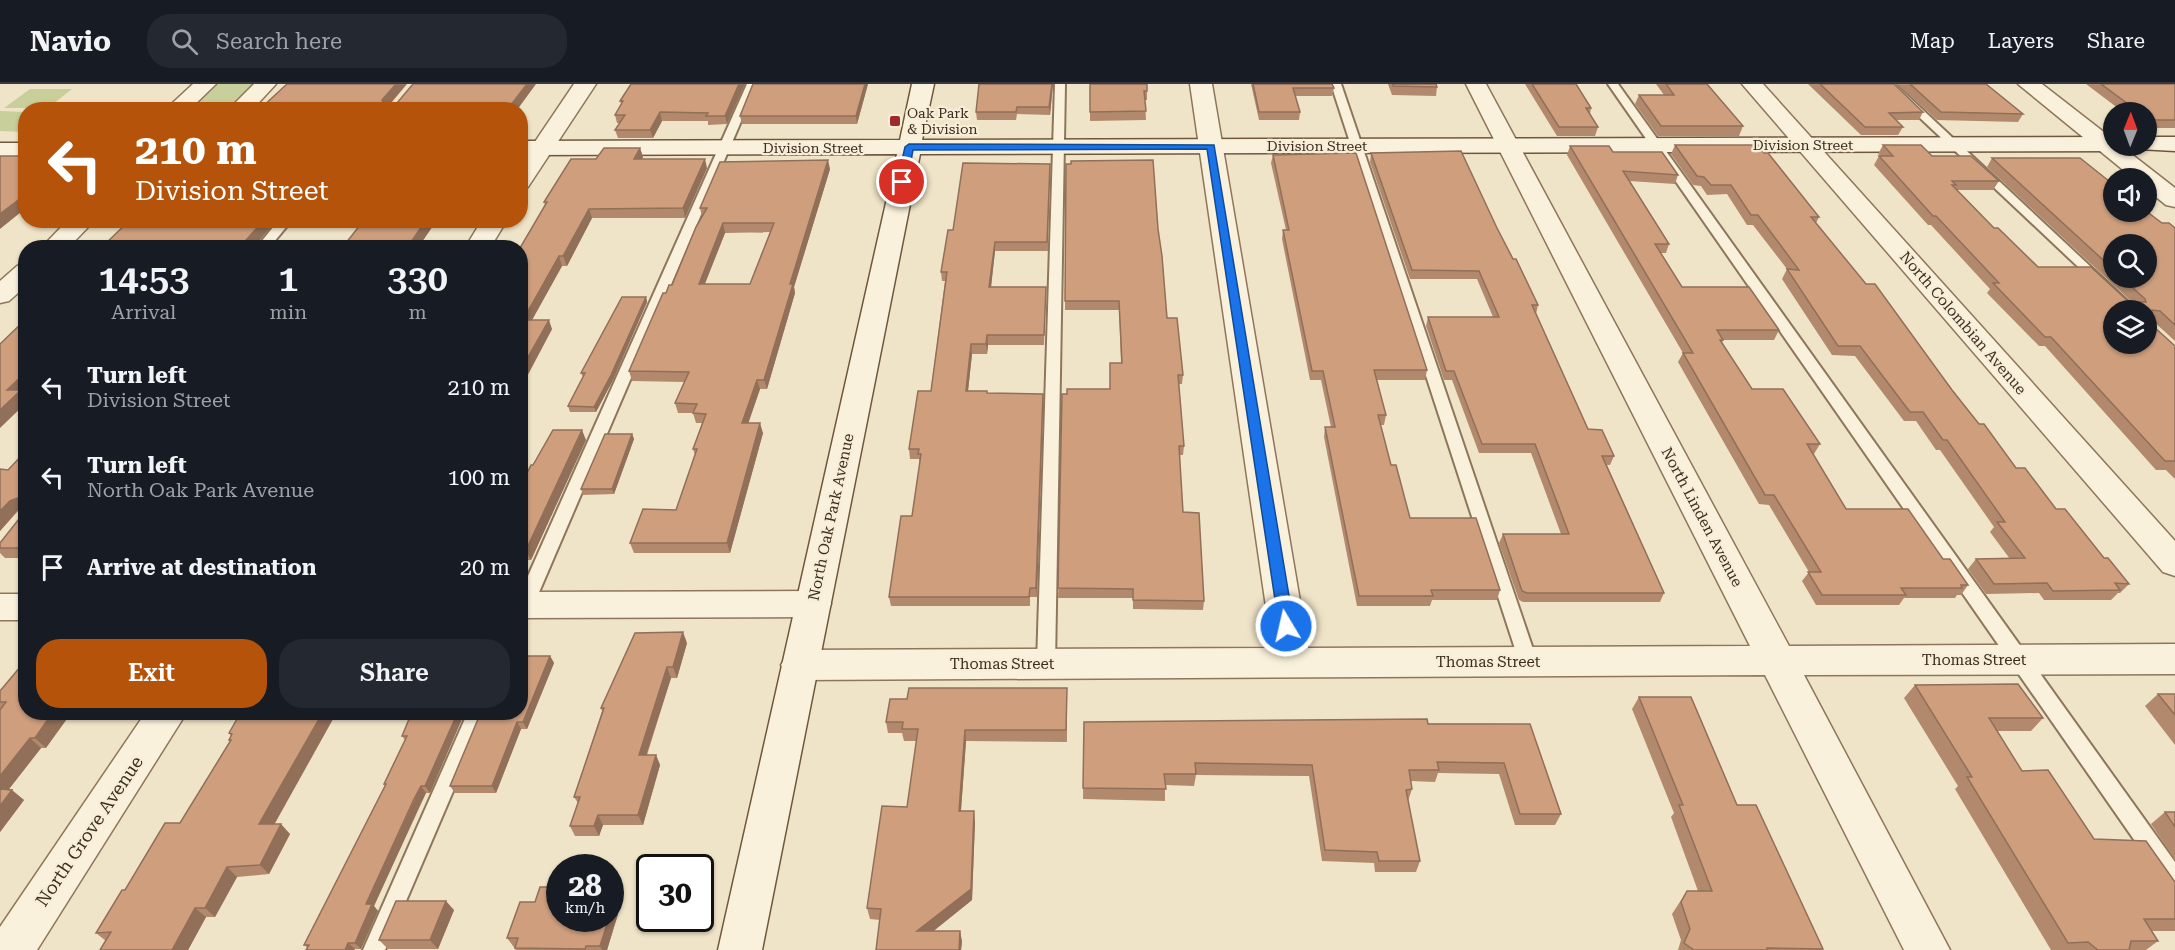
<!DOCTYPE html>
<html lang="en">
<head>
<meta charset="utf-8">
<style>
	:root { --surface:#171b24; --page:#242831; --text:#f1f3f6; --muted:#9ea1a6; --line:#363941; --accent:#b45309 }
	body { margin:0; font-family:"Roboto Serif",serif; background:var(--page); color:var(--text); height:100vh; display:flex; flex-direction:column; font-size:22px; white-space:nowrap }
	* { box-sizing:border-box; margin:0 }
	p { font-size:20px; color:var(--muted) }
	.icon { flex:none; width:33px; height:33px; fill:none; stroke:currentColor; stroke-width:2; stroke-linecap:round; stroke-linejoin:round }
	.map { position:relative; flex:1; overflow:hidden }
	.details { position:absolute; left:18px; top:156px; width:510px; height:480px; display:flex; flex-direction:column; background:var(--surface); border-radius:24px; box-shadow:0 2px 4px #0004 }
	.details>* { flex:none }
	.banner { position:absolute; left:18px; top:18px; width:510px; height:126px; border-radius:24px; box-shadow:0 2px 4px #0004; background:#b45309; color:#fff; overflow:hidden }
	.needle { width:39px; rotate:1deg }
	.buttons { position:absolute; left:2103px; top:18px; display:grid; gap:12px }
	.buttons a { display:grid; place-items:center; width:54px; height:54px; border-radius:50%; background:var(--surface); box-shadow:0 2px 4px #0004; font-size:30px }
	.speed { position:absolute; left:546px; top:770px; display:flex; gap:12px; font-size:30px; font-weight:700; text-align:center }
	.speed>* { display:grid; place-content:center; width:78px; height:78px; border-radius:50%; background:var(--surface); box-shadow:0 2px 4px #0004; line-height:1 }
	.speed small { font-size:15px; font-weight:400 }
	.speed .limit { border:3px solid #111; border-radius:9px; background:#fff; color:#111 }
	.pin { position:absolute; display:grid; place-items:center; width:51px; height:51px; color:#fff; margin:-26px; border:3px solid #fff; border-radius:50%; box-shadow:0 2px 6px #0007 }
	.me { position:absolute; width:66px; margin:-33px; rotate:351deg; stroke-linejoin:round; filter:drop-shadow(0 0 4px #0008) }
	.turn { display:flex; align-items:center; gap:21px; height:126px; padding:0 18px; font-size:27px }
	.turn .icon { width:78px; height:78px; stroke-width:2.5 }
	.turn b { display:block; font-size:42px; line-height:51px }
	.eta { display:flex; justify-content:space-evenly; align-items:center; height:102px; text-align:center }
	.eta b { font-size:36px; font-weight:600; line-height:42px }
	.cta { display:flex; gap:12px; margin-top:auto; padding:12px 18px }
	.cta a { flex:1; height:69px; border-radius:24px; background:var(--accent); color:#fff; font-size:24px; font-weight:600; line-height:69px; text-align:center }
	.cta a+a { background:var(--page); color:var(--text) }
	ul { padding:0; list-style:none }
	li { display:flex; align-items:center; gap:18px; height:90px; padding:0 18px }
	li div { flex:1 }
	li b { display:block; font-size:22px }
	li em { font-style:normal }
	header { display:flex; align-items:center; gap:36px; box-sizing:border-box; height:84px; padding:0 30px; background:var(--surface); border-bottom:2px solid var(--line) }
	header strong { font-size:28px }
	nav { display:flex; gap:33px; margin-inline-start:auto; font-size:21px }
	.search { width:420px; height:54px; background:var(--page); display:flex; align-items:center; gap:15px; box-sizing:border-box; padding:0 21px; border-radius:24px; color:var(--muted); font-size:22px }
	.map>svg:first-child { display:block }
</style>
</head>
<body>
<header>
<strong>Navio</strong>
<div class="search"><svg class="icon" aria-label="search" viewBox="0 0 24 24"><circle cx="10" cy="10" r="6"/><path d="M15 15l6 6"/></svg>Search here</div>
<nav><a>Map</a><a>Layers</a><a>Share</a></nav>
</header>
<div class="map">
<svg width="2175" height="866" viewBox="0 0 2175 866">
	<rect width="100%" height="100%" fill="#f0e4c8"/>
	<g fill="#c9cf9b">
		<path d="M217,0H254L226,25L188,26Z"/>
		<path d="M30,5H72L48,24H4Z"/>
		<path d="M0,27L25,28V48L0,47Z"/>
	</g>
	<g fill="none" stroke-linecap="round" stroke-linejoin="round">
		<g stroke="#8d765c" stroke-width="4">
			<g id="lane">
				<path d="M747,0H757L531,527L528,532L520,533V510Z"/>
				<path d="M1055,0H1065L1055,580L1053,585L1046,587L1039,585L1037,580Z"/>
				<path d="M1331,0H1341L1537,577L1535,582L1528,584L1521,582L1519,577Z"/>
				<path d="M1608,0H1618L2175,778V806L2167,803Z"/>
				<path d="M1884,0H1895L2137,226H2124Z"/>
				<path d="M279,136H292L269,164H256Z"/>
				<path d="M468,628H487L385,866H363Z"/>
			</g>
		</g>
		<g stroke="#8d765c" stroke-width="3">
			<g id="street">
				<path d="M193,0H216L189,26H165Z"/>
				<path d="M254,0H276L252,26H228Z"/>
				<path d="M574,0H596L528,103L520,105V80Z"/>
				<path d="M1190,0H1212L1308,564L1750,562L1466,0H1486L1789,562L2175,560V590L1804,591L1950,866H1904L1765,591L800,596L787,591L781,581L787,571L800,566L1272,564Z"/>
				<path d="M1742,0H1763L2175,457V492L2163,488Z"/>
				<path d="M2018,0H2042L2114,56V62H2121L2175,104V123L2166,121L2146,105V94H2133Z"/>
				<path d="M68,136H95L68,164H41Z"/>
				<path d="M482,136H507L490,164H465Z"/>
				<path d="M26,180V202L9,217L0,219V197L17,182Z"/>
				<path d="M813,507L826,511L831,520L826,529L813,533L520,534V508Z"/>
				<rect x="0" y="510" width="26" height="26"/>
				<path d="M146,628H187L37,866H0V843Z"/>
			</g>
		</g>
		<g stroke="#6f573f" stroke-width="3">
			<g id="secondary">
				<path d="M912,0H934L922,56L2114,53V62H2124L2122,65L2114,67L920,70L762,866H718L897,70L520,71V57L900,56Z"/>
				<path d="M2146,53H2175V67L2138,65L2136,62H2146Z"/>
				<rect x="0" y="59" width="26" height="14"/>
			</g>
		</g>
		<use href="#lane" fill="#faf1dc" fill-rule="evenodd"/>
		<use href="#street" fill="#faf1dc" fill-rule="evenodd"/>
		<use href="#secondary" fill="#faf1dc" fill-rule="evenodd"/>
	</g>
	<g fill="#b2896c" fill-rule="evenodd">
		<path d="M631,0H745L727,40L708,41V37H662L653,54H618L615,46L620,39H617L615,31L621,20L620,17Z"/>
		<path d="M868,0L857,40H742L740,32Z"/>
		<path d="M1053,0L1050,31L1017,30L1016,36H977L976,28Z"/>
		<path d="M1090,0L1147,7V16H1145L1146,36L1090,37Z"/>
		<path d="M1251,0H1332L1334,4L1332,12H1295L1300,28L1299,36H1259Z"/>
		<path d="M1388,0H1436L1437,3L1436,12L1392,11Z"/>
		<path d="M1525,0H1576L1591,24L1590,30L1598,43L1595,52H1557Z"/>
		<path d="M1656,0H1707L1743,42L1739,52H1658L1635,20L1639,11H1664Z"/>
		<path d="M1808,0H1894L1923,28L1919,36H1896L1903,43L1898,51H1861Z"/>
		<path d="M1897,0H1986L2023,30L2018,38L1937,36Z"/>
		<path d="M2086,0H2175V44H2146V28H2123Z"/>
		<path d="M1675,61L1819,133L1816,139L1979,340L2016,384L2129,500L2120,509H2118L2111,516H2044L2039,509L1986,510L1968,485L1976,475H2010L1990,448L1994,443L1940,366H1936L1916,337H1904L1855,272L1832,271L1782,195L1787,185L1753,141H1747L1727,110L1707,111L1701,102L1693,101L1671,70Z"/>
		<path d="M1883,61L1932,72L1999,97L1993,106H1957L1994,144L2038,183L2129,218H2132L1987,83L1992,74L2175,144V257L2152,236V241L2175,262V395L2166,386H2156L2045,262H2039L1987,209L1990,205L1931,141H1928L1874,81L1879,72H1881L1878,70ZM2114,160L2146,194H2114Z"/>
		<path d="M1570,62L1613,68L1678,91L1675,100L1629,97L1669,160L1666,169H1661L1682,203L1779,246L1774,256H1723L1722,259L1752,305L1820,360L1814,370H1813L1846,425L1943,475L1968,501L1961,511H1957L1955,514H1904L1899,521H1816L1802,497L1809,488L1769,421L1759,420L1678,278L1683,269L1567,71Z"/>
		<path d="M640,64L643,73L642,75L707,84L685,134H592L567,182H562L532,236L552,245L524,298H520V164L545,121L544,118L596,75Z"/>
		<path d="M1371,69L1497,144L1538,221L1536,230L1588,345L1614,372L1610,381H1607L1664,509L1660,518H1523L1519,516L1499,459L1503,450H1561L1531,369H1479L1452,296H1444L1426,242L1428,233H1493L1477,195H1410L1370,78Z"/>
		<path d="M1273,71L1427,286L1425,296H1377L1386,331L1384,341H1380L1391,381L1410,434L1500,506L1497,516H1432L1430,522H1357L1324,353L1325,343H1331L1321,296H1310L1282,155L1283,146H1286L1271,79Z"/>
		<path d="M1050,80L1048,167H995L991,203H1046L1044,261H988L987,270H972L968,307L1043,319L1037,513H1030V522H891L889,513L912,432L920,379L919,375H910L909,365L931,307L945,197H942L941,188L953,146Z"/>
		<path d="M1066,80L1158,145L1167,234L1183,291L1182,300H1179L1184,362L1183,371H1179L1183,428L1204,517L1203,526L1133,525V514H1058L1067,310L1110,305L1121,279L1119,226H1065Z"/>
		<path d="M830,85L794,203L795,209L767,305H760L748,339L763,349L730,469H634L630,459L676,426L695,371L693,365L702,339H696L693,329H678L675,319L684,298L632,297L629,287L672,201L702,133L700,124ZM770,148L750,200H705L725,149Z"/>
		<path d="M646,213L647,218L613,296L596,328H570L568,322L583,293L581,289Z"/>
		<path d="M632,350L634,355L614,410L583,411L581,405Z"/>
		<path d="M586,356L531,476H520V403L533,381Z"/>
		<path d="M26,367V474H5L0,469V459L19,435V426L0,447V385L8,386Z"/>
		<path d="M687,559L677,594H671L647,671H656L660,681L643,741H603L599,752H575L570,742L578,719L574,713L602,627L601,624Z"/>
		<path d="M550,572L554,579L527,645H521L496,709H455L450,702Z"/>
		<path d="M1915,601L2043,634L2031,647H1997L2022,687L2094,755L2175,798V847H2151L2158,857L2146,866H2051L1955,705L1958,702L1904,614Z"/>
		<path d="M0,607L46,664H41L9,705L24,716L0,748Z"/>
		<path d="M2158,610H2175V661L2145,622Z"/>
		<path d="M1639,613L1737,721L1823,865L1822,866H1678L1681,856L1672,830L1687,807H1698L1671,733L1674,729L1632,625Z"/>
		<path d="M907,615L1067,616V658L966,657L961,727L975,738L972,816L933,847L962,857L961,866H876L880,836L870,835L867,824L907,723L917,657H904L902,649H888L886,638Z"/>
		<path d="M241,628L274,740L290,750L269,790L237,793L215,833H206L188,866H100L106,857L96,849L125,806L180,739L230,657L229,656L231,652L229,649Z"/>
		<path d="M412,628H465L430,709H426L419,722L374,822L378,827L361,865H355L354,866H306L308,864L304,861L385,702L384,700L405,656L402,652Z"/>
		<path d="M1084,638L1530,640L1561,730L1555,741H1515L1499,690L1438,689L1435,698L1411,697L1412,705L1408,717L1420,777L1416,788H1375L1374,779L1322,777L1309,692L1196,691L1194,702L1165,701V717L1083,715Z"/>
		<path d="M2165,728H2175V776L2151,740Z"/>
		<path d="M454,826L438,865H388L379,856Z"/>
		<path d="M618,830L607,866H516L507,854L560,834Z"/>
	</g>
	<g fill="#916f58">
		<path d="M396,0H407L386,25L383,19L382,16Z"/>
		<path d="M527,0H536L517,26H507Z"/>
		<path d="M739,0H745L727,40L725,32Z"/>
		<path d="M865,0H868L857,40L856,32Z"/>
		<path d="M1052,0H1053L1050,31L1049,23Z"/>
		<path d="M660,28L662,37L653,54L650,46Z"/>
		<path d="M640,64L643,73L637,84L634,75Z"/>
		<path d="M705,75L707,84L685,134L683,124Z"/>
		<path d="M828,76L830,85L794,203L795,209L767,305L764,296L790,200Z"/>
		<path d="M26,110V124L0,145V130Z"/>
		<path d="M589,125L592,134L567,182L563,172Z"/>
		<path d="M264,136H277L253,164H239Z"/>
		<path d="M426,136H437L418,164H407Z"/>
		<path d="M723,139L725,149L701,209L699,200Z"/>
		<path d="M995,158V167L990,212L989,203Z"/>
		<path d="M559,172L562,182L527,245L523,236Z"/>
		<path d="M646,213L647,218L613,296L596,328L594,323Z"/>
		<path d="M549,236L552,245L524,298L520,287Z"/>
		<path d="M987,251L988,261L987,270L986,260Z"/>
		<path d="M971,260L972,270L967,316L966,307Z"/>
		<path d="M26,288V305L23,308L26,311V319L0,344V326L7,306Z"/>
		<path d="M757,296L760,305L745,349L742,339Z"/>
		<path d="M1043,310V319L1037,513L1036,504Z"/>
		<path d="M760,339L763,349L730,469L727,459Z"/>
		<path d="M582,346L586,356L531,476L526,466Z"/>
		<path d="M632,350L634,355L614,410L612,405Z"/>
		<path d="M17,414L25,424L18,426L0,447V427L10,417Z"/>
		<path d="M683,548L687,559L677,594L673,583Z"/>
		<path d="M550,572L554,579L527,645L523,638Z"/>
		<path d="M667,583L671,594L643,681L639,671Z"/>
		<path d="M53,628H72L46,664L35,654Z"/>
		<path d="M323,628H337L269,750L259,740Z"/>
		<path d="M458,628H465L430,709L425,702Z"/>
		<path d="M517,638L521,645L496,709L492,702Z"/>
		<path d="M965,646L966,657L960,739L959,727Z"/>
		<path d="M30,654L41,664L2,714L0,712V692Z"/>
		<path d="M656,671L660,681L643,741L638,731Z"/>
		<path d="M421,702L426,709L374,822L378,827L361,865L355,859L366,820Z"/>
		<path d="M12,706L24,716L0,748V722Z"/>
		<path d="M974,727L975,738L972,816L920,858L917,847Z"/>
		<path d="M598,731L603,741L599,752L594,742Z"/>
		<path d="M281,740L290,750L269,790L260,781Z"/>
		<path d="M227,783L237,793L215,833L205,824Z"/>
		<path d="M446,817L454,826L438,865L430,856Z"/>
		<path d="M613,821L618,830L607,866H602L600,862L609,834H610V828Z"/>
		<path d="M195,824L206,833L188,866H172Z"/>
		<path d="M960,847L962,857L961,866H959Z"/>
		<path d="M348,859L355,865L354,866H345Z"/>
	</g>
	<g fill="#cf9f7d" stroke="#916f58" stroke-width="1.5" fill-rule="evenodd">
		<path d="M287,0H396L382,16L383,19H397L413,0H527L507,26H259Z"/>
		<path d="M631,0H739L725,32H706L708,29L660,28L650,46H615L625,31H615L623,17H620Z"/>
		<path d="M753,0H865L856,32H740Z"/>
		<path d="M979,0H1052L1049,23H1017L1016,28H976Z"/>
		<path d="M1090,0H1147V7H1144L1146,27L1090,28Z"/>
		<path d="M1253,0H1332L1334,4H1293L1300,28H1259Z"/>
		<path d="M1393,0H1436L1437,3L1393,2Z"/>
		<path d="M1532,0H1576L1591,24H1586L1598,43H1559Z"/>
		<path d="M1666,0H1707L1743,42H1661L1639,11H1674Z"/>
		<path d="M1820,0H1894L1923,28L1889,29L1903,43H1865Z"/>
		<path d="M1910,0H1986L2023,30L1941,28Z"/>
		<path d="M2101,0H2175V36H2149L2146,34V28H2139Z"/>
		<path d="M1675,61H1758L1764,69H1768L1819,133H1811L1866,200H1875L1952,306L1979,340H1984L2016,384H2025L2056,425H2065L2104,474H2108L2129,500L2115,499L2120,506L2053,507L2047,499L1994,500L1976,475L2025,474L1997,438H2005L1947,356H1943L1923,328H1910L1860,262H1838L1787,185L1799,186L1758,131H1751L1731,101H1711L1704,93L1697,92Z"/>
		<path d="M1883,61H1921L1932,72H1971L1999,97H1952L1956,101H1952L1994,144H1998L2038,183H2091L2129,218H2146L2145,215L2122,194H2146V160H2114V186L1992,74H2080L2114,101V128L2146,127L2162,139H2169L2175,144V241L2160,227L2152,226V241L2175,262V377H2165L2051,253H2045L1993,199H1999L1936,132H1933L1879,72H1893ZM2114,226H2146V260H2114Z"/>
		<path d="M1570,62H1609L1613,68H1662L1678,91L1623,87L1669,160H1655L1682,203H1749L1779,246H1717L1723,256H1720L1752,305H1783L1820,360H1807L1846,425H1908L1943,475H1950L1968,501H1961L1962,504H1901L1906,511H1822L1808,488H1821L1774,411H1765L1683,269H1693Z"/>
		<path d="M604,64H640L634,75H705L683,124L589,125L563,172H559L523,236H549L520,287V164L547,118H544L571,75H596Z"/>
		<path d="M1461,67L1497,144L1513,175H1516L1538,221H1532L1588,345L1602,346L1614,372H1602L1664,509H1527L1522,507L1503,450H1569L1535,360H1482L1454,287H1446L1428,233H1499L1479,187L1412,186L1371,69Z"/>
		<path d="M1356,69L1427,286H1374L1386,331H1378L1391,381H1396L1410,434H1476L1500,506H1431L1433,512H1359L1325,343H1335L1323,287H1312L1283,146H1289L1273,71Z"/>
		<path d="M0,72H26V110L0,130Z"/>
		<path d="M828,76L790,200H793L764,296H757L742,339H760L727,459H630L643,425L676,426L697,365H693L706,330L693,329L697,320L675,319L689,288L629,287L663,209H666L669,201H672L696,143L707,124H700L720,78ZM723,139H774L750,200H699Z"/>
		<path d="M1153,76L1158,145L1162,172L1167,234H1177L1183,291H1178L1184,362H1179L1183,428L1199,429L1204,517L1133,516V505L1058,504L1062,310H1067V305H1110V279H1122L1119,217H1065L1066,80H1071V77Z"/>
		<path d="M963,79L1050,80L1047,158H995L989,203H1046L1044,251H987L986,260H971L966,307H987V309L1043,310L1036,504H1030L1029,513H889L901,432H912L921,370H918L919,365H909L918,307H931L947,188H941L948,146H953Z"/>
		<path d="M130,136H264L239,164H101Z"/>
		<path d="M364,136H426L407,164H342Z"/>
		<path d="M622,213H646L611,291L594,323L568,322L585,289H581Z"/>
		<path d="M26,235V288L7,306H21L0,326V260Z"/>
		<path d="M553,346H582L526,466H520V416L522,414H520V403L531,381H533Z"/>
		<path d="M605,350H632L612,405H581Z"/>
		<path d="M26,367V464H0V459L19,435L20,416L17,414L10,417L0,427V385L8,386Z"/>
		<path d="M683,548L673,583H667L639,671H656L638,731H598L594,742H570L580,713H574L604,624H601L635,549Z"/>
		<path d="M520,572H550L523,638H517L492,702H450L481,628H520Z"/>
		<path d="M26,576V628H53L35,654H30L0,692V626L6,618H0V607Z"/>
		<path d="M2018,600L2043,634H1989L2022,687L2048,686L2094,755L2146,757L2175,798V835H2144L2158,857H2131L2129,866H2098L2088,858L2068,859L1967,693H1972L1915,601Z"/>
		<path d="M909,604H1067L1066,646H965L959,727H974L971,805L917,847H960L959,866H876L881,825L867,824L882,722L907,723L918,645H902L903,638H886L890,615H907Z"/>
		<path d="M2158,610H2175V631Z"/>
		<path d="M1639,613H1691L1737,721H1756L1823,865L1767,864V866H1694L1684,859L1690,845L1681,818L1687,807H1712L1679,721H1683Z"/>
		<path d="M241,628H323L259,740H281L260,781L227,783L205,824H195L172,866H100L111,848L96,849L122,806H125L165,739H180L231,656H229L232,650L229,649Z"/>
		<path d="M412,628H458L425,702H421L414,715L366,820H372L355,859H348L345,866H306L309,861H304L386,700H384L407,652H402Z"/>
		<path d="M1427,635L1428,640H1530L1561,730H1520L1504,679L1437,678L1439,686H1409L1412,705L1406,706L1420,777H1379L1377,768L1325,766L1312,681L1195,679L1196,690H1164L1166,705L1083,704L1084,638Z"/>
		<path d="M0,705L12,706L0,722Z"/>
		<path d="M2165,728H2175V743Z"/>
		<path d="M540,803H560V834H609L600,862H586L585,865L515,864L518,854H507L520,818H535Z"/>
		<path d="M396,817H446L430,856H379Z"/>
	</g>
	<path fill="#1a73e8" stroke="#114b97" stroke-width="1.5" d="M909,60L1214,61L1294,542L1292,546H1281L1279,542L1207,65L913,66L907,98L902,101L897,98L905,63Z"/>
	<rect fill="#9e2a2b" stroke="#f7eed8" stroke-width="2" x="889" y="31" width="12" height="12" rx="3"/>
	<g text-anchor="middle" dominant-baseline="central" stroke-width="4.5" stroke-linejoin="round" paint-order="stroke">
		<g font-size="14" fill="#3d2e20" stroke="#f7eed8" text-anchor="start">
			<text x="907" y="29">Oak Park<tspan x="907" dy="16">&amp; Division</tspan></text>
		</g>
		<g font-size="14" fill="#3d2e20" stroke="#f7eed8">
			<text x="1803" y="61">Division Street</text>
			<text x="1317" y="62">Division Street</text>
			<text x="813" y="64">Division Street</text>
		</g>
		<g font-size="15" fill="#3d2e20" stroke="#f7eed8">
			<text transform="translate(1963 239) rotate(49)">North Colombian Avenue</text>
			<text transform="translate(831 433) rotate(-78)">North Oak Park Avenue</text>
			<text transform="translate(1702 433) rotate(62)">North Linden Avenue</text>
			<text x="1974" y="576">Thomas Street</text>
			<text x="1488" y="578">Thomas Street</text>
			<text x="1002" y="580">Thomas Street</text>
		</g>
		<g font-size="18" fill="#3d2e20" stroke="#f7eed8">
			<text transform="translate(89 747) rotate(-56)">North Grove Avenue</text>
		</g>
	</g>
</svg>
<div class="buttons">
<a><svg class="needle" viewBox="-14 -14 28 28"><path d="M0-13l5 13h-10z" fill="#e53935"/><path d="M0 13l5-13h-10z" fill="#9ea1a6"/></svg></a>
<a><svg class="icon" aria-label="sound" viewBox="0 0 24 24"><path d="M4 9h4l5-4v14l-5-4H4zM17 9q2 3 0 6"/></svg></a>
<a><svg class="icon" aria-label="search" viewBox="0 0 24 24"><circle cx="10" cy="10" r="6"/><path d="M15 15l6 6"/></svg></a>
<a><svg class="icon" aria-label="layers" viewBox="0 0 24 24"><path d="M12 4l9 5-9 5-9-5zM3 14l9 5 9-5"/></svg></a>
</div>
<div class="speed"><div>28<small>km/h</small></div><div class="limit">30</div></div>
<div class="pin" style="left:902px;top:98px;background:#d93025"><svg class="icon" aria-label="arrive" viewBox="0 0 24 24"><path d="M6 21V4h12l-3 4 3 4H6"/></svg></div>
<svg class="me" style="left:1286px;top:542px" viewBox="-20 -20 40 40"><circle r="17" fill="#1a73e8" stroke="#fff" stroke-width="3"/><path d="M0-11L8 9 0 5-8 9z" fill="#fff"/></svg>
<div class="banner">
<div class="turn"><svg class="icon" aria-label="left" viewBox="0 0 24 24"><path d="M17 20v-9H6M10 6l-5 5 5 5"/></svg><div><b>210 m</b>Division Street</div></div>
</div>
<section class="details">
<div class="eta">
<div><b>14:53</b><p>Arrival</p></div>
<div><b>1</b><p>min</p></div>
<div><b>330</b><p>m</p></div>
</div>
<ul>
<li><svg class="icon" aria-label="left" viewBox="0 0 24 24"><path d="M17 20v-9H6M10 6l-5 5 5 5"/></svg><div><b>Turn left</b><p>Division Street</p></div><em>210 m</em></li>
<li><svg class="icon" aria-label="left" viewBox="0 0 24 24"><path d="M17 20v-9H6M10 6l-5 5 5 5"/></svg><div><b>Turn left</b><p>North Oak Park Avenue</p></div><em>100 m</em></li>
<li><svg class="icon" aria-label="arrive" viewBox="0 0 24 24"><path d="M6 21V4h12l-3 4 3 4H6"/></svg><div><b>Arrive at destination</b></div><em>20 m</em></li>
</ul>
<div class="cta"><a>Exit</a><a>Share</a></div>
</section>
</div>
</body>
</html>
